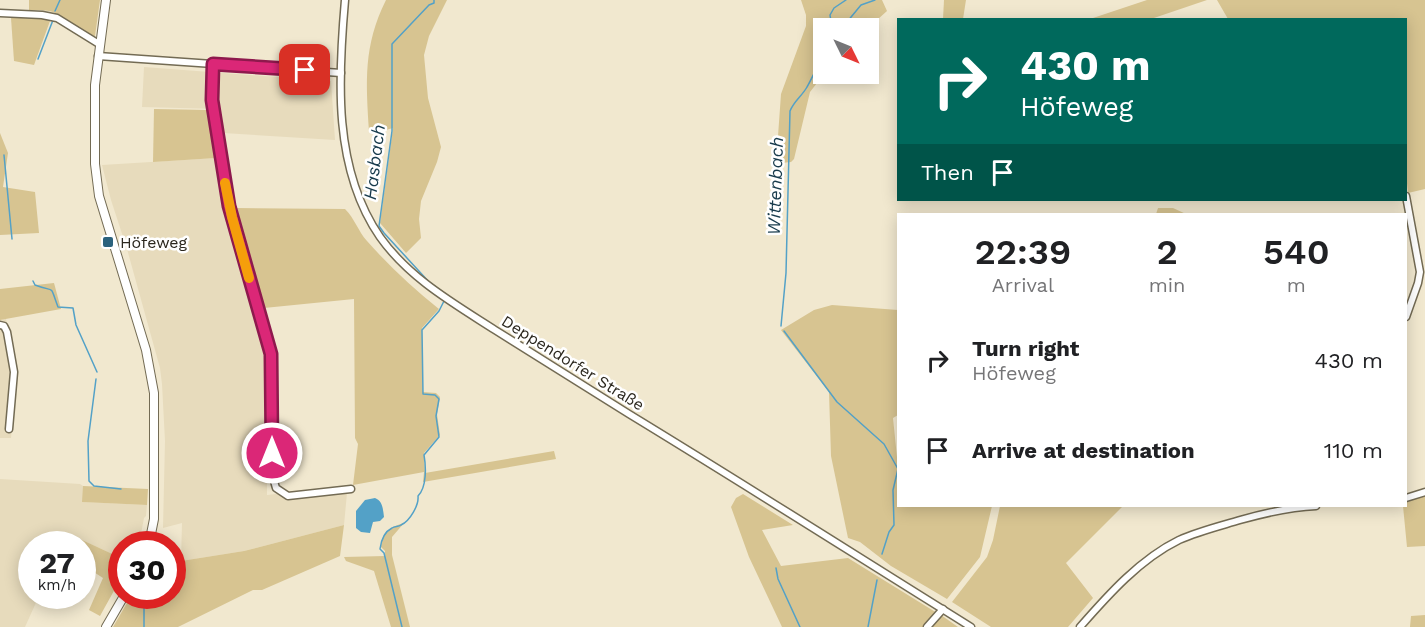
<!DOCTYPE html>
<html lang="en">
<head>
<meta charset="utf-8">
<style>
	:root { --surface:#fff; --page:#f6f6f6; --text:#202124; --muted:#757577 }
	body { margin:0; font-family:"Work Sans",sans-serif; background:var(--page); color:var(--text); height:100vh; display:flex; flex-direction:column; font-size:22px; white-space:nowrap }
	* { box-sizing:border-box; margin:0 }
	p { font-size:20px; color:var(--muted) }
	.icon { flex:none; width:33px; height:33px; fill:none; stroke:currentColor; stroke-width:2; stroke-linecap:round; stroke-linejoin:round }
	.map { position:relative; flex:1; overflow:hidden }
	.panel { position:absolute; left:897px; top:213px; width:510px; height:294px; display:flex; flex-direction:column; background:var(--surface); border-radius:0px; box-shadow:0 3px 15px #0003 }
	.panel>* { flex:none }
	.guide { position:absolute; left:897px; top:18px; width:510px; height:183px; border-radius:0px; box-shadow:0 3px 15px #0003; background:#00695c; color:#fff; overflow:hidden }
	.needle { width:39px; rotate:133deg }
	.tools { position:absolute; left:813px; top:18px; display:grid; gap:12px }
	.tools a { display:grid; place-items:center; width:66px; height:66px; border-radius:0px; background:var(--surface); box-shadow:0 3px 15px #0003; font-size:30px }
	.speed { position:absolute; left:18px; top:531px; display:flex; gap:12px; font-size:30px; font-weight:700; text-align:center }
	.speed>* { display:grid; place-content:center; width:78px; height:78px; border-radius:50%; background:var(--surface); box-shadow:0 3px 15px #0003; line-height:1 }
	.speed small { font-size:15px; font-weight:400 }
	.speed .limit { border:9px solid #d22; background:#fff; color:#111 }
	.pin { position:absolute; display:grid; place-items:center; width:51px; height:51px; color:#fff; margin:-26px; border-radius:12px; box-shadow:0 3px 9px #0006 }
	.me { position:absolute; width:66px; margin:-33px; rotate:0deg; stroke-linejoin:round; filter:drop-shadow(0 0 4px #0008) }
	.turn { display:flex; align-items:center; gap:21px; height:126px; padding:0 24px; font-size:27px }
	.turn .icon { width:78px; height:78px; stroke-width:2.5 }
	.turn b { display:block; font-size:42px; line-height:51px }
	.then { display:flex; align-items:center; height:57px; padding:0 24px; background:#0003; gap:12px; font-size:22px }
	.eta { display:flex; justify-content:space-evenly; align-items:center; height:102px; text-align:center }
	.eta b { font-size:36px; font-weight:600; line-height:42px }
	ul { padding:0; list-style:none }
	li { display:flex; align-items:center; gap:18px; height:90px; padding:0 24px }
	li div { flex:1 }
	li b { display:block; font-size:22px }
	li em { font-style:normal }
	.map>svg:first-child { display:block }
</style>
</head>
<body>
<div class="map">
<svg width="1425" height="627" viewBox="0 0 1425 627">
	<rect width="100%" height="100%" fill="#f1e8cf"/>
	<g fill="#e7dbbc">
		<path d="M144,67L331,81L335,140L223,133L218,109L142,107Z"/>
		<path d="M216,158L226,210L267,355V495L353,485V492L347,493L344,525L244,551L181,561L182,523L163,528L165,441L162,384L160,368L127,249L111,200L102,165Z"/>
		<path d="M6,319L17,377L11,438H0V320Z"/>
		<path d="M0,479L80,484L83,486V502L147,505L146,516L144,518L139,544H122L121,558L80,539H67L51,536L50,544H32V596H39L25,627H0Z"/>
	</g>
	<g fill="#d7c491">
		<path d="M29,0H100L95,36C83,35 66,17 53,12C46,10 36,10 29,10Z"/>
		<path d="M386,0H447L429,36L424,55L428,98L441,147L437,162L421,201L419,219L421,238L406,253L380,223L393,128L382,131H369C366,82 363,46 386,0Z"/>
		<path d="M801,0H882L887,11L868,28H824V74L810,92L794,159L791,162L781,163L778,136L781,94L806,26V15Z"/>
		<path d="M944,0H966L963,19H943Z"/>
		<path d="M1147,0H1207L1151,19H1090Z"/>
		<path d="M1217,0H1425V189L1408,193L1406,174V20L1228,19Z"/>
		<path d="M40,17L50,21L34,65L14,61L11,18Z"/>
		<path d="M154,109L208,110L216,158L153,162Z"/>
		<path d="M0,133L8,153L3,187L35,192L39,233L0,235Z"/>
		<path d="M236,208L345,209C355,219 358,231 367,241C389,266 413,288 439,309L422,328L423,392L436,393L440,397L437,414L440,435L424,453L425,473L554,451L556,459L423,482L424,472L353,485L358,444L355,438L354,299L264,308Z"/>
		<path d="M1158,208H1173L1186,214H1156Z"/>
		<path d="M54,283L61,309L0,320V289Z"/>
		<path d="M832,305L898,310V415L893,418L898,467V506H992L980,557L947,599L891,566L860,542L848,538L831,456L829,392L781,330L814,310Z"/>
		<path d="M83,486L148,489L147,505L82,502Z"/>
		<path d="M743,494L793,525L762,530L781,566L848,558L937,613L925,627H782L749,557L731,507L736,498Z"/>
		<path d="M1425,496V546L1407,547L1403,506H1406V502Z"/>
		<path d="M1000,506H1123L1066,563L1093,598L1068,627H991L952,602L987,557L993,540Z"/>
		<path d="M404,523L392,537V555L410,627H391L374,571L346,561L344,557L385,556V551L381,547C382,532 390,527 404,523Z"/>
		<path d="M344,525L340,556L262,590H253L178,627H113L131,596H172L173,564L180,565L181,561L244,551Z"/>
		<path d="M67,539H80L121,558V578L100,616L89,610L103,578L83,565L82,544H70Z"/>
		<path d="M941,615L958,627H931Z"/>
		<path d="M1425,615V627H1410L1411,616Z"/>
	</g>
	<path fill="#53a1c7" d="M375,498C383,501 383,510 384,517L380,521L373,522L370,533L361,532L356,528V511L365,500Z"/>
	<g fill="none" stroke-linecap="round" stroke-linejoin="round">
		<g stroke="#53a1c7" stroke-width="1.5">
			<path d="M434,0V3L429,5L392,44V131L379,226L384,233L429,282L447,295"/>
			<path d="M55,11L60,0"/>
			<path d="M832,28L830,15L834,8L846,0"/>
			<path d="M842,28L861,5L875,0"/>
			<path d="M38,59L53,20"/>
			<path d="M4,155L12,239"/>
			<path d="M33,281L35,285C56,293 49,283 58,307L73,308L76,325L97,372"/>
			<path d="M781,326L786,273L790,111C794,101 802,96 807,87C813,77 816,67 824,58"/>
			<path d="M784,331L837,402L884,444L898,469L893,490L894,525L889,532L882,554"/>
			<path d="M96,379L88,441L89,481L94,486L121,489"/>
			<path d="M776,568L778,579L800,627"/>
			<path d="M144,627V596"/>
			<path d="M402,627L384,553L380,549C381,541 384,532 392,528C395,526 398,527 401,525C410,521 419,505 418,496C427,487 426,466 424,455L439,437L436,416L439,399L435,395L423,394L422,330L439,311L445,299"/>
			<path d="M868,627L877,580"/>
		</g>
		<g stroke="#736b54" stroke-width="9">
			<g id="minor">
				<path d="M345,0C338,79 333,169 380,237C409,278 453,303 495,330C539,358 584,386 629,414C744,484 857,556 971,627"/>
				<path d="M0,13L42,15L57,18L99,44"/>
				<path d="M98,56L341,73"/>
				<path d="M213,64L212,100L229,206L271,353L272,474L276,488L288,496L351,489"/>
				<path d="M1406,196L1420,272L1418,283L1406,317"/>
				<path d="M0,325L4,326L7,332L14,372L9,429"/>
				<path d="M1406,498L1425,492"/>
				<path d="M927,627L943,609"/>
				<path d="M1080,627C1108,595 1140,559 1179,540C1199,531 1220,526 1240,520C1265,513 1290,507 1316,506"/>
			</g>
		</g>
		<g stroke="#736b54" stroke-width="10">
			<g id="major">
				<path d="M106,0L95,85V164L99,196L146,350L154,393V519L149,544"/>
				<path d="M106,627L124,596"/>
			</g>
		</g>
		<use href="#minor" stroke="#fff" stroke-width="6"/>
		<use href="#major" stroke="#fff" stroke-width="8"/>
	</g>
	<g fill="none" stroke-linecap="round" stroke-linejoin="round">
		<g stroke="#8e194d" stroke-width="15">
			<path id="route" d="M272,453L271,354L229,206L212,100L213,64L305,70"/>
		</g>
		<use href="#route" stroke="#db2777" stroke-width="10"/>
		<path stroke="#f59e0b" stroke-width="10" d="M225,183L232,217L249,278"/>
	</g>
	<rect fill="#2b627d" stroke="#fff" stroke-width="2" x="102" y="236" width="12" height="12" rx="3"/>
	<g text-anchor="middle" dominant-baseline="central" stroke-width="5" stroke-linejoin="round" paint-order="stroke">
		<g font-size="16" fill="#2b271e" stroke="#fff" text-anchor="start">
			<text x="120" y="242">Höfeweg</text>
		</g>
		<g font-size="16" fill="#2b271e" stroke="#fff">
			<text transform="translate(573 363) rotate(32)">Deppendorfer Straße</text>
		</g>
		<g font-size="18" font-style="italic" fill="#183b4c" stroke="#fff">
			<text transform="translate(374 162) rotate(-83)">Hasbach</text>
			<text transform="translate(775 186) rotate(-88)">Wittenbach</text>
		</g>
	</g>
</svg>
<div class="tools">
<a><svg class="needle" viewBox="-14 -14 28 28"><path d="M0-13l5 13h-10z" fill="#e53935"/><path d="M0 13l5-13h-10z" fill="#757577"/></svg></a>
</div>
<div class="speed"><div>27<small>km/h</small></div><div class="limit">30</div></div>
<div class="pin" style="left:305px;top:70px;background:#d93025"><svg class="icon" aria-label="arrive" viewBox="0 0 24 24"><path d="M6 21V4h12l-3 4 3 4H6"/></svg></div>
<svg class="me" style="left:272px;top:453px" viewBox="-20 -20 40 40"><circle r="17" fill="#db2777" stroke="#fff" stroke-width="3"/><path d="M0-11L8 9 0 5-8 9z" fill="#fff"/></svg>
<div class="guide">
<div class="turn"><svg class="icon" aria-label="right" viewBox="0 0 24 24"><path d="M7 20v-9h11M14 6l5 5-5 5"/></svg><div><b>430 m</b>Höfeweg</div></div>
<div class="then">Then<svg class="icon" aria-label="arrive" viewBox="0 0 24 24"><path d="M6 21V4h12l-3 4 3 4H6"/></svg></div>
</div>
<section class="panel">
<div class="eta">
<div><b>22:39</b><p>Arrival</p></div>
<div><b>2</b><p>min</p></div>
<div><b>540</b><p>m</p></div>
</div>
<ul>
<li><svg class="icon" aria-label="right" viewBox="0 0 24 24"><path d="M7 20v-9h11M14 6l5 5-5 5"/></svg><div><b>Turn right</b><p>Höfeweg</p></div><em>430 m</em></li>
<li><svg class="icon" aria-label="arrive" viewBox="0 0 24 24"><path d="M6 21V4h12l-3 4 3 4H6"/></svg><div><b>Arrive at destination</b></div><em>110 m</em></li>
</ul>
</section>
</div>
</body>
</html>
